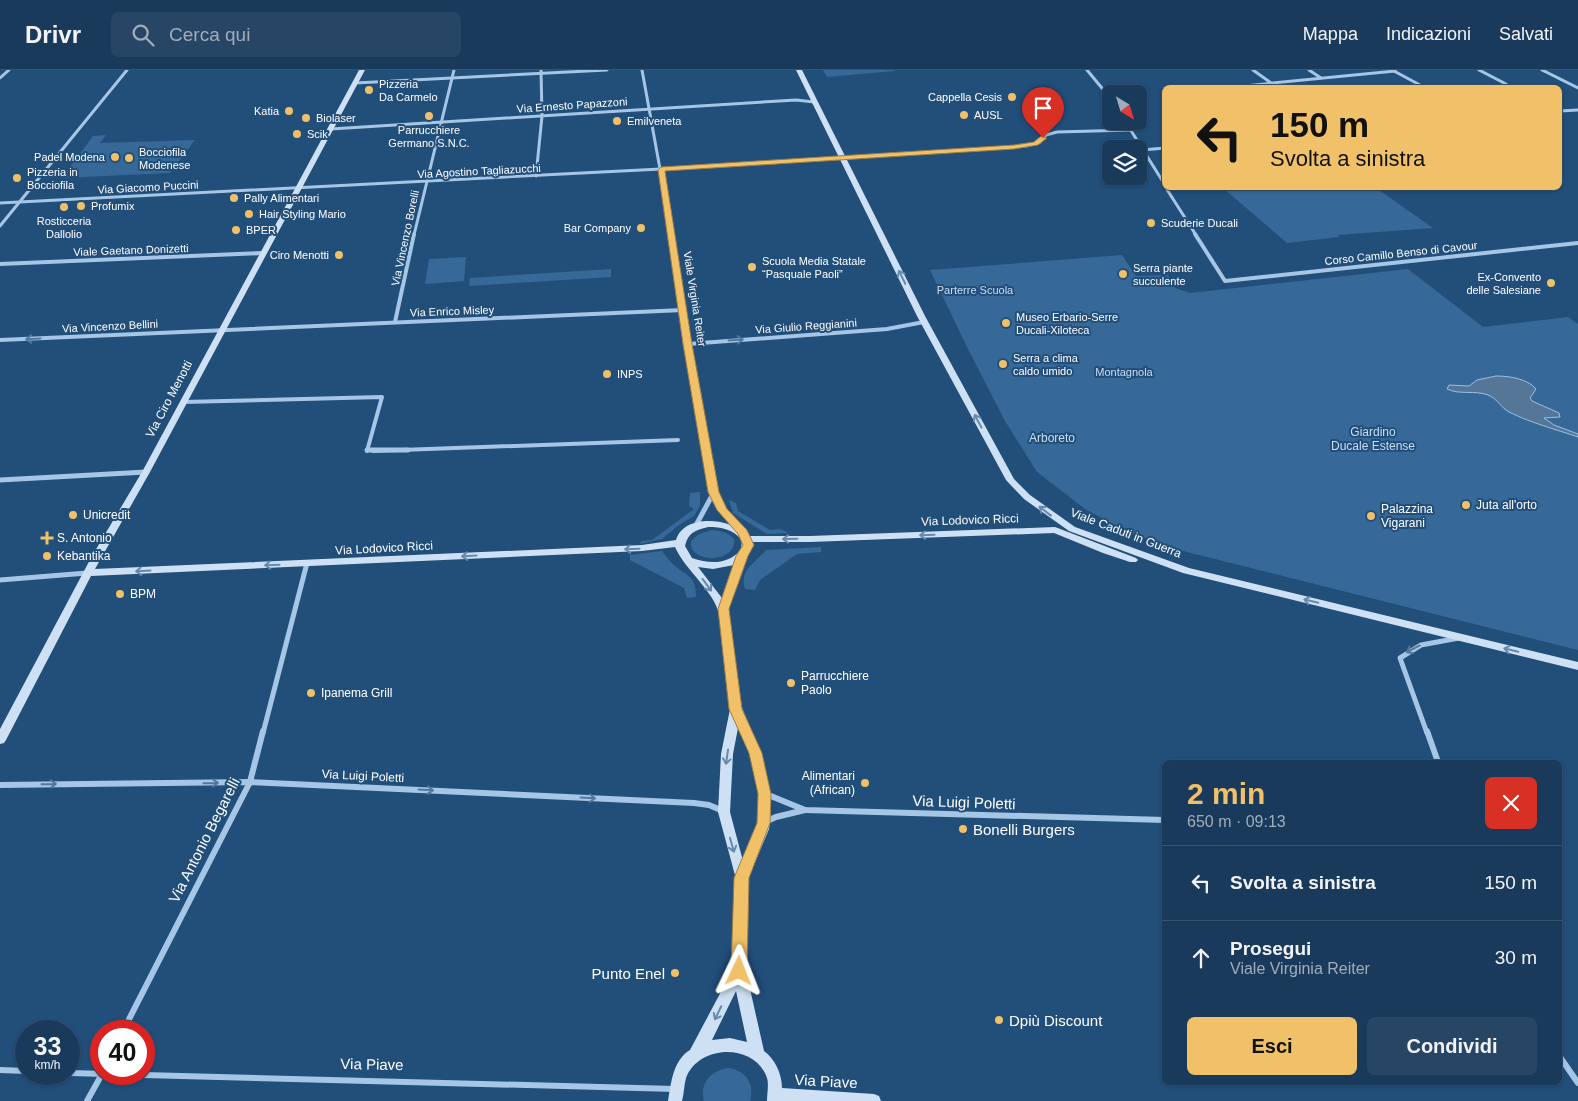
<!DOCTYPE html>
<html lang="it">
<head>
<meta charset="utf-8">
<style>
	:root { --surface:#1a3a5c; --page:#274565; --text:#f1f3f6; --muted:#9fadbb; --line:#385472; --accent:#f0c168 }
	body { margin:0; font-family:Arial,sans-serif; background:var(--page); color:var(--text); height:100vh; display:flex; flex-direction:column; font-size:19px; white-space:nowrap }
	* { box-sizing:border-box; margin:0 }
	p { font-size:16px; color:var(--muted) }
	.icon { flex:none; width:28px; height:28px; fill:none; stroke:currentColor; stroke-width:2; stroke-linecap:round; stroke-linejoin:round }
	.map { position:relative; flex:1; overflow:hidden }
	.side { position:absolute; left:1162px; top:690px; width:400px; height:325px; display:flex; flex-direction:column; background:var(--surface); border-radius:8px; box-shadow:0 1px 4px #0004,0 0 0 1px var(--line) }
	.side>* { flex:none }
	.hud { position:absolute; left:1162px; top:15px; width:400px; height:105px; border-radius:8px; box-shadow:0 1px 4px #0004,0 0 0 1px var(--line); background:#f0c168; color:#111; overflow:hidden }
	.needle { width:32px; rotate:142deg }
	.controls { position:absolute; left:1102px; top:15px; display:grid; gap:10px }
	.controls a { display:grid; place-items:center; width:45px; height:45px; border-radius:8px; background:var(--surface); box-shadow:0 1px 4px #0004,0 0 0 1px var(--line); font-size:25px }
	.speed { position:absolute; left:15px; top:950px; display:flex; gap:10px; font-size:25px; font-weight:700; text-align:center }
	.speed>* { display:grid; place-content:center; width:65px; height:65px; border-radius:50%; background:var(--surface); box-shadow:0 1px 4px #0004,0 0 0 1px var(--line); line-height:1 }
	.speed small { font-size:12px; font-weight:400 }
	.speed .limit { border:8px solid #d22; background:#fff; color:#111 }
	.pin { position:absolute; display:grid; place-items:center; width:42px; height:42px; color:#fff; margin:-51px -21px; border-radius:50% 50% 50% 0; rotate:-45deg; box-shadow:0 0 5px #0007 }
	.pin .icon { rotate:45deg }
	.me { position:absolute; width:55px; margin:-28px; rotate:2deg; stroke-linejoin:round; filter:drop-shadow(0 0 4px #0008) }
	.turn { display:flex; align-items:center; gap:18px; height:105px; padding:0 25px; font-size:22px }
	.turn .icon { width:65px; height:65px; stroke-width:2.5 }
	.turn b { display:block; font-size:35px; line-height:42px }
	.round { display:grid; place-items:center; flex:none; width:52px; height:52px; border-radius:8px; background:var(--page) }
	.head { display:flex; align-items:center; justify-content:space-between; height:85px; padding:0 25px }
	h1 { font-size:30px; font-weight:600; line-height:38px; color:var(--accent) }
	.primary-button { display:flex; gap:10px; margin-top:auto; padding:10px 25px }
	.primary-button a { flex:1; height:58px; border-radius:8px; background:var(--accent); color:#111; font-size:20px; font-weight:600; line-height:58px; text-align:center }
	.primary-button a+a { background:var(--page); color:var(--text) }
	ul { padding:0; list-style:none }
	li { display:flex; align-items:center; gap:15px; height:75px; padding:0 25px; border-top:1px solid var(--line) }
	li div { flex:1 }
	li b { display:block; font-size:19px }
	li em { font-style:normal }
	header { display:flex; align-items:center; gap:30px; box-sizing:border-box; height:70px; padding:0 25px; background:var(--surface); border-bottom:1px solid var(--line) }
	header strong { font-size:24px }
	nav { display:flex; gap:28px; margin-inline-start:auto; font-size:18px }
	.search { width:350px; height:45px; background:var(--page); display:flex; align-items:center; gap:12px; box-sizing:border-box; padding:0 18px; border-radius:8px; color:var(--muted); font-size:19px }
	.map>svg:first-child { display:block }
</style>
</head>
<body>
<header>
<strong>Drivr</strong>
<div class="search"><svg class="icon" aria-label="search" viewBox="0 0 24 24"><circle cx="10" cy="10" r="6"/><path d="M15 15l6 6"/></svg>Cerca qui</div>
<nav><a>Mappa</a><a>Indicazioni</a><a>Salvati</a></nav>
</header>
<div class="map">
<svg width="1578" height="1031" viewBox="0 0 1578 1031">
	<rect width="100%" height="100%" fill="#224e7a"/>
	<g fill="#366998">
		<path d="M823,0H894L895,1L827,7Z"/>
		<path d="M106,65L100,73L195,70L170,103L62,108L93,66Z"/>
		<path d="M1223,118H1376L1433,158L1338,165L1339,167L1287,173Z"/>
		<path d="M1122,185L1136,206L1168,205L1175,218L1190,223L1408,199L1483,257L1568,247L1578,254V580L1171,478L1126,461L1085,439L1037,402L1005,351L967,277L930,200Z"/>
		<path d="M466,187L464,211L425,214L429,189Z"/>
		<path d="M611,199V207L469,216L470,208Z"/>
		<path d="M700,422V436L694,446L679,455L662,469L640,474L641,471L652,470L694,439L689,436L690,423Z"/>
		<path d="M729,430L736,433L738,441L770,460L780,459L789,463L767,464L733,443Z"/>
		<path d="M712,460C721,461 728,462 734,469C738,493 688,495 691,471L699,464Z"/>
		<path d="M821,477V482L797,484L760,510L755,520L745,519C739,500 756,492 766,480Z"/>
		<path d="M662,481C666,486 670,492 675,496C688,507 696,506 696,527L687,528L684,518L630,490V485Z"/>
		<path d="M729,998C746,1001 755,1014 750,1031H704C699,1013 711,1000 729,998Z"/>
	</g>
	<path fill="#557696" stroke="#99c1e6" d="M1496,306C1510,306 1528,309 1536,319L1530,328L1532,331L1559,343L1560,347L1544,348L1554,355L1578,364V367C1555,359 1531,353 1509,342C1500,337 1498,329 1488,325C1475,320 1459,325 1447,319L1449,315L1469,316L1477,310Z"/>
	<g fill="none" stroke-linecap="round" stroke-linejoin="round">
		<g stroke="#a5c6e5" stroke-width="3">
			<path d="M642,0L672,165"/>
			<path d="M1087,0L1111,29"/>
			<path d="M1253,0L1278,18"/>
			<path d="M1309,0L1321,8"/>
			<path d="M1392,0L1420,15"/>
			<path d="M1479,0L1506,14"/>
			<path d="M1542,0L1578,18"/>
			<path d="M0,8L9,0"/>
			<path d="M355,13L607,0"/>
			<path d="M1223,18L1395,1"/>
			<path d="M1560,41L1578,40"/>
			<path d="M1125,51L1165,115"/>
			<path d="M331,59L796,30L814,32"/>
			<path d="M1142,80L1165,78"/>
			<path d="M536,106L542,46L541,0"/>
			<path d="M1166,118L1196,165"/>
			<path d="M0,133L661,99L1026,76L1040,72L1046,65L1057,62L1131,60"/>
			<path d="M0,156L127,0"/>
			<path d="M414,165L454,0"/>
		</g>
		<g stroke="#a5c6e5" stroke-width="4">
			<path d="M671,164L706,381"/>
			<path d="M1195,164L1225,211L1578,173"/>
			<path d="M0,194L263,183"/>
			<path d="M395,252L414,164"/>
			<path d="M0,270L683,240"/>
			<path d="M688,274L887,259L924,252"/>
			<path d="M183,332L382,327L367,381"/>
			<path d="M373,381L678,370"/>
		</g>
		<g stroke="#a5c6e5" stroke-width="5">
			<path d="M367,380H408"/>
			<path d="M706,380C712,415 713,429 737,458"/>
			<path d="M0,410L146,402"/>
			<path d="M695,457L714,422"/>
			<path d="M0,510L87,503"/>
			<path d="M263,663L307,493"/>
			<path d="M1427,663L1400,588L1421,575L1459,568"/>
		</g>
		<g stroke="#a5c6e5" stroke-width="6">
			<path d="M1427,661L1438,692"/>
			<path d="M0,715L250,712L694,733L709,735L723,741"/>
			<path d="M766,724L805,740L1165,750"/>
			<path d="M765,752L776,747L805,740"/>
			<path d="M123,961L250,712L263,661"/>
			<path d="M1560,987L1578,1013"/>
			<path d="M0,1000L26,1001"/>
			<path d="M69,1003L675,1019"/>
			<path d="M87,1031L102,1004"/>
		</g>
		<g fill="#cee1f4" fill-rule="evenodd">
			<path d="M359,0H365L150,402L95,499L642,475L676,470C685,442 733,449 750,466H810L1055,457L1136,488L1138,490L1136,492H1130L1103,483L1054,463L810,472H752L751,481L747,486L728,539L741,635L764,693L771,727V744L769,759L748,809L746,901L764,981C775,989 782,1004 782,1018L874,1024L879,1026L881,1031H767C767,1024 769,1014 767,1008C755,973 699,974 686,1008C684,1015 684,1024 682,1031H668C671,1013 673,990 690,980L732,901L736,809L718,742L721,684L730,639L719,544C714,521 685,500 675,477L642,481L91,506L6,670L4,673L0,674V659L92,486L142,402ZM708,457C722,457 732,459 742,470L741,480C727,495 710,494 692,488L685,476C688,463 695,460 708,457ZM734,495L722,528L698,497L713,499ZM738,658C752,687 764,721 757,754C755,767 749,779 743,791L730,742L733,684ZM736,921L747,972L730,968L712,970Z"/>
			<path d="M796,0H802L925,246L1014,409L1030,425L1075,457L1189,498L1578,592V600L1183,503L1069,461L1024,429L1006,410L917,246Z"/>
		</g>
	</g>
	<defs><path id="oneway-shaft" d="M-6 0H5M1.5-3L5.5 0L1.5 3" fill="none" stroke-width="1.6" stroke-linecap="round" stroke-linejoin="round" transform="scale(1.25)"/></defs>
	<g stroke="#6789ab">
		<use href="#oneway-shaft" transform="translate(902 207) rotate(-116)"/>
		<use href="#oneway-shaft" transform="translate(978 351) rotate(-118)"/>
		<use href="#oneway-shaft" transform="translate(1045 441) rotate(-142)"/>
		<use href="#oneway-shaft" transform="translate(927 465) rotate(178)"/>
		<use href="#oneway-shaft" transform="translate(790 469) rotate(179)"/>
		<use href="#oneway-shaft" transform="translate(632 479) rotate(178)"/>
		<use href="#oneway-shaft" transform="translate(469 486) rotate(177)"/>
		<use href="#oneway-shaft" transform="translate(272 495) rotate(178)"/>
		<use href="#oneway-shaft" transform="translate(143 501) rotate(177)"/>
		<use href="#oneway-shaft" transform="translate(707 515) rotate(54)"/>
		<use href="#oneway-shaft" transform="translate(1311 531) rotate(-167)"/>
		<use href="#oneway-shaft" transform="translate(1511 580) rotate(-167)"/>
		<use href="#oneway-shaft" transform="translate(727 687) rotate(98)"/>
		<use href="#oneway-shaft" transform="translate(732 775) rotate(74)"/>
		<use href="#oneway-shaft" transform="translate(718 943) rotate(116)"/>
	</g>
	<g stroke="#50789f">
		<use href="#oneway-shaft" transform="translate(33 269) rotate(177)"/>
		<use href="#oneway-shaft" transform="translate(736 270) rotate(-4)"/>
		<use href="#oneway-shaft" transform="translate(1413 579) rotate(152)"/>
		<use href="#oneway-shaft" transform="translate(211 713) rotate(-1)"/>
		<use href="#oneway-shaft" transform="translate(49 714) rotate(-1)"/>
		<use href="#oneway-shaft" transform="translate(426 720) rotate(3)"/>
		<use href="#oneway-shaft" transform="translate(588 728) rotate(3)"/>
	</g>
	<path fill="#f0c168" stroke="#9c7d44" d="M1041,66L1047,68L1038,75L1014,79L665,101L692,274L719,422L727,439L747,460L754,475L748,486L729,539L742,639L762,683L771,724L770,753L749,808L747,901L744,906L739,908L733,906L731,901L734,808L757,753L758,724L749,683L729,639L718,539L736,486L743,475L738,464L717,440L708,422L683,274L658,100L661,97L1014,75L1034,72Z"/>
	<g fill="#f0c168" stroke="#224e7a" stroke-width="2">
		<circle cx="369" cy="20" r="5"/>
		<circle cx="1012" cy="27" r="5"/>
		<circle cx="289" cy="41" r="5"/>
		<circle cx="964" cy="45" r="5"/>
		<circle cx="429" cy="46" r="5"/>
		<circle cx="306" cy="48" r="5"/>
		<circle cx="617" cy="51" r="5"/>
		<circle cx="297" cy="64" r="5"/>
		<circle cx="115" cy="87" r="5"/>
		<circle cx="129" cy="88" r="5"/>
		<circle cx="17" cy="108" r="5"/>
		<circle cx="234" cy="128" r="5"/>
		<circle cx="81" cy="136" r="5"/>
		<circle cx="64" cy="137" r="5"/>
		<circle cx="249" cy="144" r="5"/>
		<circle cx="1151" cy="153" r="5"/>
		<circle cx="641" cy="158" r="5"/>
		<circle cx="236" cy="160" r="5"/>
		<circle cx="339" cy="185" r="5"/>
		<circle cx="752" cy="197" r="5"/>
		<circle cx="1123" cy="204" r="5"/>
		<circle cx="1551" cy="213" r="5"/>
		<circle cx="1006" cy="253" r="5"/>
		<circle cx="1003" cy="294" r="5"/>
		<circle cx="607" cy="304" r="5"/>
		<circle cx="1466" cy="435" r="5"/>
		<circle cx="73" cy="445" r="5"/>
		<circle cx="1371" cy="446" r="5"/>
		<path d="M44.5 460.5h5v5h5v5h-5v5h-5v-5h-5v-5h5z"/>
		<circle cx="47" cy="486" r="5"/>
		<circle cx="120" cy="524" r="5"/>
		<circle cx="791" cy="613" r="5"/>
		<circle cx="311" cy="623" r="5"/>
		<circle cx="865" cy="713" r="5"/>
		<circle cx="963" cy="759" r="5"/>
		<circle cx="675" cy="903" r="5"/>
		<circle cx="999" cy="950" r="5"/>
	</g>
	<g text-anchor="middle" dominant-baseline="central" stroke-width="4" stroke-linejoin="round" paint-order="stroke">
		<g font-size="11" fill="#fff" stroke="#224e7a" text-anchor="start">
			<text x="379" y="14">Pizzeria<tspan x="379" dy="13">Da Carmelo</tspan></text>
			<text x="1002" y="27" text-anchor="end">Cappella Cesis</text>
			<text x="279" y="41" text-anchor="end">Katia</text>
			<text x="974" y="45">AUSL</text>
			<text x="316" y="48">Biolaser</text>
			<text x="627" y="51">Emilveneta</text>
			<text x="429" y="60" text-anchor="middle">Parrucchiere<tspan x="429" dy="13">Germano S.N.C.</tspan></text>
			<text x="307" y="64">Scik</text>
			<text x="139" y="82">Bocciofila<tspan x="139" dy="13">Modenese</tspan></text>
			<text x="105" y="87" text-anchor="end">Padel Modena</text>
			<text x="27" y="102">Pizzeria in<tspan x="27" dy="13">Bocciofila</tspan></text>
			<text x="244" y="128">Pally Alimentari</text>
			<text x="91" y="136">Profumix</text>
			<text x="259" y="144">Hair Styling Mario</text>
			<text x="64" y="151" text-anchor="middle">Rosticceria<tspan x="64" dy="13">Dallolio</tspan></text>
			<text x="1161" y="153">Scuderie Ducali</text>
			<text x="631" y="158" text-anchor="end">Bar Company</text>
			<text x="246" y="160">BPER</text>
			<text x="329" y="185" text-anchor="end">Ciro Menotti</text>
			<text x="762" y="191">Scuola Media Statale<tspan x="762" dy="13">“Pasquale Paoli”</tspan></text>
			<text x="1133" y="198">Serra piante<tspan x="1133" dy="13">succulente</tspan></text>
			<text x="1541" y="207" text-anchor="end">Ex-Convento<tspan x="1541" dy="13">delle Salesiane</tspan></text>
			<text x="1016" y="247">Museo Erbario-Serre<tspan x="1016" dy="13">Ducali-Xiloteca</tspan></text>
			<text x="1013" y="288">Serra a clima<tspan x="1013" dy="13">caldo umido</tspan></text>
			<text x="617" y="304">INPS</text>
		</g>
		<g font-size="11" fill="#fff" stroke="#224e7a">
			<text transform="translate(572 35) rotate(-4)">Via Ernesto Papazzoni</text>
			<text transform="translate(479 101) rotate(-3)">Via Agostino Tagliazucchi</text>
			<text transform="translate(148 117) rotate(-3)">Via Giacomo Puccini</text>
			<text transform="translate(405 168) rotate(-78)">Via Vincenzo Borelli</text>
			<text transform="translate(131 180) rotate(-2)">Viale Gaetano Donizetti</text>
			<text transform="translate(1401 183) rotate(-6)">Corso Camillo Benso di Cavour</text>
			<text transform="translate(695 229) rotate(81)">Viale Virginia Reiter</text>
			<text transform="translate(452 241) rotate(-2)">Via Enrico Misley</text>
			<text transform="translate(110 256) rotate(-3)">Via Vincenzo Bellini</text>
			<text transform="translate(806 256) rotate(-4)">Via Giulio Reggianini</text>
		</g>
		<g font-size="11" fill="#c8dff4" stroke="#224e7a">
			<text x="975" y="220">Parterre Scuola</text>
			<text x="1124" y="302">Montagnola</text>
		</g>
		<g font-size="12" fill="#fff" stroke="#224e7a">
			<text transform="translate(169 329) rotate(-62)">Via Ciro Menotti</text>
			<text transform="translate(970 450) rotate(-2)">Via Lodovico Ricci</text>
			<text transform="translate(1126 463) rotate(21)">Viale Caduti in Guerra</text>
			<text transform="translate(384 478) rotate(-3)">Via Lodovico Ricci</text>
			<text transform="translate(363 706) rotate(3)">Via Luigi Poletti</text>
		</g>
		<g font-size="12" fill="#c8dff4" stroke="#224e7a">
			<text x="1373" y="362">Giardino<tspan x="1373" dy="14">Ducale Estense</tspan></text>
			<text x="1052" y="368">Arboreto</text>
		</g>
		<g font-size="12" fill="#fff" stroke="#224e7a" text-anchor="start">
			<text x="1476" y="435">Juta all'orto</text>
			<text x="1381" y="439">Palazzina<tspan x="1381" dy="14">Vigarani</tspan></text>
			<text x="83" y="445">Unicredit</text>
			<text x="57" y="468">S. Antonio</text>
			<text x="57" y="486">Kebantika</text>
			<text x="130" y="524">BPM</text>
			<text x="801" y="606">Parrucchiere<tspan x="801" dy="14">Paolo</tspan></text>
			<text x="321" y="623">Ipanema Grill</text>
			<text x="855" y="706" text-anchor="end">Alimentari<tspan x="855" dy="14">(African)</tspan></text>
		</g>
		<g font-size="15" fill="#fff" stroke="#224e7a">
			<text transform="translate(964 732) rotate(2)">Via Luigi Poletti</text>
			<text transform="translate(204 770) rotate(-63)">Via Antonio Begarelli</text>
			<text transform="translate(372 994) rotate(1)">Via Piave</text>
			<text transform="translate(826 1011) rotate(3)">Via Piave</text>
		</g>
		<g font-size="15" fill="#fff" stroke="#224e7a" text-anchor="start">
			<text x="973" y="759">Bonelli Burgers</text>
			<text x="665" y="903" text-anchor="end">Punto Enel</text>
			<text x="1009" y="950">Dpiù Discount</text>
		</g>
	</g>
</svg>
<div class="controls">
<a><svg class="needle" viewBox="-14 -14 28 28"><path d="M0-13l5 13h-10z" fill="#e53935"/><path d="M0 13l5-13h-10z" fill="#9fadbb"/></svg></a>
<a><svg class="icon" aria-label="layers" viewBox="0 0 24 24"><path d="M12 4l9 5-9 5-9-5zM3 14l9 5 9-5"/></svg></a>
</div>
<div class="speed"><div>33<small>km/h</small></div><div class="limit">40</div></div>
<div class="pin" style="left:1043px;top:68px;background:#d93025"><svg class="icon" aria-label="arrive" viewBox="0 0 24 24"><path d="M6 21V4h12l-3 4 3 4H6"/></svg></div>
<svg class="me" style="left:739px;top:901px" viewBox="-20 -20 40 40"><path d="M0-17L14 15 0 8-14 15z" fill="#f0c168" stroke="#fff" stroke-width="4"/></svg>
<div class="hud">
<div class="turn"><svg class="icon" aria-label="left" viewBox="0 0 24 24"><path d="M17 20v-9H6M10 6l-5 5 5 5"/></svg><div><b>150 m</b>Svolta a sinistra</div></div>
</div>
<section class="side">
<div class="head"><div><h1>2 min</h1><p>650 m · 09:13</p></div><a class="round" style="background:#d93025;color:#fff"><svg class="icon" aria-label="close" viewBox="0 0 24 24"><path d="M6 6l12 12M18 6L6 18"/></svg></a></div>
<ul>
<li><svg class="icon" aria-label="left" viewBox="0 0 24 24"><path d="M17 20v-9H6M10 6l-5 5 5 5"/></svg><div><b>Svolta a sinistra</b></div><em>150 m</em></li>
<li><svg class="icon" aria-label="ahead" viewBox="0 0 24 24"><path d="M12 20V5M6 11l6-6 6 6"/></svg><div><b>Prosegui</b><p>Viale Virginia Reiter</p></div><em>30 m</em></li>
</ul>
<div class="primary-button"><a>Esci</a><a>Condividi</a></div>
</section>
</div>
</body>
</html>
